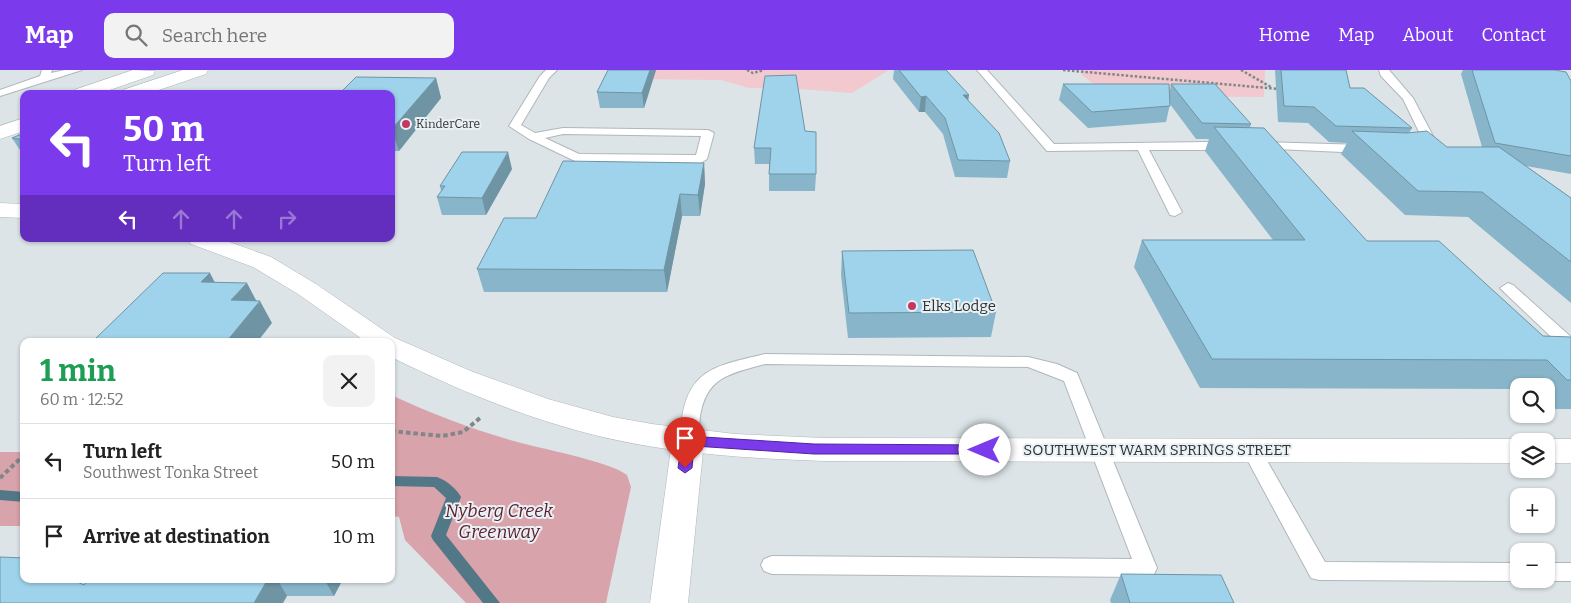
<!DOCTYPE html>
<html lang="en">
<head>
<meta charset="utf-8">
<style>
	:root { --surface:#fff; --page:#f2f2f2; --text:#222; --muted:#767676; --line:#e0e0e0; --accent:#7c3aed }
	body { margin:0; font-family:Bitter,serif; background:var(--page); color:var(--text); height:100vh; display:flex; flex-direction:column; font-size:19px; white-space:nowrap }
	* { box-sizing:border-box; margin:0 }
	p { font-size:16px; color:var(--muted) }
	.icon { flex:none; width:28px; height:28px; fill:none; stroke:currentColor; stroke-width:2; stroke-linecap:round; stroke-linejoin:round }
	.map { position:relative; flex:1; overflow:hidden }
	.panel { position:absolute; left:20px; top:268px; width:375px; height:245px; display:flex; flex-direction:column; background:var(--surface); border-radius:10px; box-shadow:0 1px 4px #0004 }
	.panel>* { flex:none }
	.guide { position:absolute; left:20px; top:20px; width:375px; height:152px; border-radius:10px; box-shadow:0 1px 4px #0004; background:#7c3aed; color:#fff; overflow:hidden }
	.controls { position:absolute; left:1510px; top:308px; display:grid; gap:10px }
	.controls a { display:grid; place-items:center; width:45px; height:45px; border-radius:10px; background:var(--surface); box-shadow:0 1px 4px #0004; font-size:25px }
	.pin { position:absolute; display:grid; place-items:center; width:42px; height:42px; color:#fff; margin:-51px -21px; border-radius:50% 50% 50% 0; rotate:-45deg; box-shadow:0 0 5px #0007 }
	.pin .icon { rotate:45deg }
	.me { position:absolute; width:55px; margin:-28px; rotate:270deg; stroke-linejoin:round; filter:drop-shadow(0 0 4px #0008) }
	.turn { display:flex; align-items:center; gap:18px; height:105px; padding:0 20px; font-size:22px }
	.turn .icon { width:65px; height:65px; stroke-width:2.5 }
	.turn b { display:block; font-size:35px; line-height:42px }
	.lanes { display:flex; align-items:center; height:48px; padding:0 20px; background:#0003; justify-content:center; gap:25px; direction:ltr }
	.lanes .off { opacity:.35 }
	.round { display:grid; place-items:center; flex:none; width:52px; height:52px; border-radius:10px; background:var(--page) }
	.headline { display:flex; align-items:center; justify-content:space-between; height:85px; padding:0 20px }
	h1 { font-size:30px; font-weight:700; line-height:38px; color:#1e9e55 }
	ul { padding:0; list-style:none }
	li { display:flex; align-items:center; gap:15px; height:75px; padding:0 20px; border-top:1px solid var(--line) }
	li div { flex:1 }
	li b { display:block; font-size:19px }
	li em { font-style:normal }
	header { display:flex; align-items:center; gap:30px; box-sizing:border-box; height:70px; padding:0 25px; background:var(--accent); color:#fff }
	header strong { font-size:24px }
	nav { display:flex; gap:28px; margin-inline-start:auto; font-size:18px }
	.search { width:350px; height:45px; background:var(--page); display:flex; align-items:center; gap:12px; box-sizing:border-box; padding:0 18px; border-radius:10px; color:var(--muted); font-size:19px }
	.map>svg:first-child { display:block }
</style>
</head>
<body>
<header>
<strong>Map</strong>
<div class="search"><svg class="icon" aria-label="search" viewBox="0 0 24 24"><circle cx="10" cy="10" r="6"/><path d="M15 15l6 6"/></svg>Search here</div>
<nav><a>Home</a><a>Map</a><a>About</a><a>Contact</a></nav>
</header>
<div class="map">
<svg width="1571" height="533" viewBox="0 0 1571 533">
	<rect width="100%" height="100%" fill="#dce4e7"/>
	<g fill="#f1c9ce">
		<path d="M638,0H889L852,23L787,18H749L721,10L634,9Z"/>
		<path d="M1084,0H1265L1264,27L1108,26L1081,4Z"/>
	</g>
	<g fill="#d8a3ab">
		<path d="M391,325C430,343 469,358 510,370C537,378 609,391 627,405L631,417L606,533H466L405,470L399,447L391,446Z"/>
		<rect x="0" y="382" width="24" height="74"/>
	</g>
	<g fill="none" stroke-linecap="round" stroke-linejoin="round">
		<g fill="#527786" fill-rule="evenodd">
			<path d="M391,406L437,407C446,410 457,419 461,427L446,465L500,533H483L433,470L431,466L446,428L434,417L391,416Z"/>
			<path d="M0,420L24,422V432L0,430Z"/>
		</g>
		<g stroke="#b0b7bb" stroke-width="2">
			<g id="lane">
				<path d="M42,0H52L51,3L65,0H82L0,26V20L40,6Z"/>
				<path d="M546,0H557L549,8L521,55L535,63L563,58L708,60L714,63L707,89L701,93L577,92L529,69L509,56L540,6ZM563,64L701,66L696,85L579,84L545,68Z"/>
				<path d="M977,0H987L1054,74L1208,72H1230L1236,76L1230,80H1149L1182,142L1175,146L1170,145L1138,80L1047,81Z"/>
				<path d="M1379,0H1389L1413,28L1433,66L1431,74L1419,81L1413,77L1421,71V66L1403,29L1381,6Z"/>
				<path d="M1259,72L1365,75L1371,79L1365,83L1255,78V74Z"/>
				<path d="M1508,213L1513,215L1571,267V281L1565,280L1503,221L1500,218Z"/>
				<path d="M765,284L1028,287L1057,294L1077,303L1157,498L1154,504L1146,507L772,504L764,501L761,495L764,489L772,486L1132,489L1064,311L1028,297L765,294C734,303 709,305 701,341C698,353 700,366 695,376L688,378L681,376C677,368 681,358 682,349C689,297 721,295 765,284Z"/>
				<path d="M1251,373L1258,375L1325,492L1519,493V509H1526L1519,511L1319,510L1311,508L1242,380L1244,375Z"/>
				<path d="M1546,493H1571V511H1546L1539,509H1546Z"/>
			</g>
		</g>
		<g stroke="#b0b7bb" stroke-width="1">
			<path id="street" d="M688,360L699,363L704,371L688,533H650L672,371L677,363Z"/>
		</g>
		<g stroke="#b0b7bb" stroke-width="1">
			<g id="secondary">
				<path d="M133,0L155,1L153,5L98,24H71L74,20Z"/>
				<path d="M183,0H208L206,4L147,24H120L123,20Z"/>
				<path d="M24,48V61L0,69V56Z"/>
				<path d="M0,133L24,134V148L0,147Z"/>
				<path d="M187,169H221L271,187L316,214L395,268L473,302L548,329L613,347L652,354L735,364L824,368L1460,369H1519L1526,371H1519V393L824,391C767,389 710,386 654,377C562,363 474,328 391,287V271H365L298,224L253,197L191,174Z"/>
				<path d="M1546,369H1571V393H1546V371H1539Z"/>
			</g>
		</g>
		<g stroke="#818688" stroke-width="2.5" stroke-dasharray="2.5 2" stroke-linecap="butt">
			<path d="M747,0L753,3L764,0"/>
			<path d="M1063,0L1279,19"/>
			<path d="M1241,0L1271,17"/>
		</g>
		<g stroke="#818688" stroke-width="4" stroke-dasharray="4.5 3" stroke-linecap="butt">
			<path d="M391,361L442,366L463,362L480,348"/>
			<path d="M0,408L24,385"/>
		</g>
		<use href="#lane" fill="#fff" fill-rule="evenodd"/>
		<use href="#street" fill="#fff" fill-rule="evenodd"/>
		<use href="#secondary" fill="#fff" fill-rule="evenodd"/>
	</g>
	<g fill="#88b5ca">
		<path d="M608,0H656L644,38H600L597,22Z"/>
		<path d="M894,0H946L968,30L1010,91L1007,108L955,107L943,64L925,42H919L893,9Z"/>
		<path d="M1275,0H1346L1350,18L1412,58L1409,63L1447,77H1482L1461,4L1463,0H1555L1571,11V104L1526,96L1571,128V233L1468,147L1405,145L1341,84L1347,73L1329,72L1308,53L1278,52Z"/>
		<path d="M436,8L441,28L399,81H391V24Z"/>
		<path d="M1063,14L1170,20L1171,14L1251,54L1250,58L1367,171L1543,266L1571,267V339H1546V316H1519V319L1200,318L1134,197L1142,170H1273L1205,81L1209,69H1196L1170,34L1166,52L1088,58L1059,30Z"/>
		<path d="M805,61L816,104L815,121H769V94H755L754,78Z"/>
		<path d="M24,63V86L12,68Z"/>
		<path d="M704,93L705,114L700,146H682L667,222H484L477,199L536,148Z"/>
		<path d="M512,99L486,145H442L437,127L441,121L440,116Z"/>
		<path d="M842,181L996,242L991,267L848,268L841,205Z"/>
		<path d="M1121,504L1234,533H1111L1110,530Z"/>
		<path d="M89,509H343L334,526H287L0,533L84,515Z"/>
	</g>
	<g fill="#6f94a4">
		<path d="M650,0H656L644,38L642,23Z"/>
		<path d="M436,8L441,28L399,81L392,59Z"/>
		<path d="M963,25H969L967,40Z"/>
		<path d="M926,26L925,42H919L921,27Z"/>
		<path d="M508,82L512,99L486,145L482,128Z"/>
		<path d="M704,93L705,114L700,146L698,125Z"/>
		<path d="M680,124L682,146L667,222L664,200Z"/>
		<path d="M210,203L222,226L201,212Z"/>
		<path d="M247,213L258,234L260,231L272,253L258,271H227L231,230Z"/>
		<path d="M268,509H277L287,526L283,533H254Z"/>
		<path d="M324,509H343L334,526Z"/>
	</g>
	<g fill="#9ed3eb" stroke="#6f94a4">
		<path d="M608,0H650L642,23L597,22Z"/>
		<path d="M899,0H946L969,25H963L999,63L1010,91L958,90L945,48L926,26L921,27Z"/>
		<path d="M1281,0H1346L1350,18H1364L1412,58L1336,56L1314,37L1284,36Z"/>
		<path d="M1472,0H1555L1566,2L1571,11V86L1495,73Z"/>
		<path d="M796,5L805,61L816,62V104H769L771,78H754L765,6Z"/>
		<path d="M356,7L436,8L392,59H391V24H339Z"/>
		<path d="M1063,14H1169L1170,36L1092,42Z"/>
		<path d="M1171,14H1215L1251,54L1202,53Z"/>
		<path d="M1214,57L1264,58L1367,171H1439L1543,266L1571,267V310H1567L1547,290L1212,289L1142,170H1305Z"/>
		<path d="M1352,61L1407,63L1427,61L1447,77H1499L1571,128V192L1482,122L1418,121Z"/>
		<path d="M24,63V70L12,68Z"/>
		<path d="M462,82H508L482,128L437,127L445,116H440Z"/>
		<path d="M563,91L704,93L698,125L680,124L664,200L477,199L504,148H536Z"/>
		<path d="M973,180L996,242L849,243L842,181Z"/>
		<path d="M163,203H210L201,212L247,213L231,230L260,231L227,271H93Z"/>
		<path d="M0,487L24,488V509H71L84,515L89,509H268L254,533H0Z"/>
		<path d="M1121,504L1221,505L1234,533H1130Z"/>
	</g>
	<path fill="#7c3aed" stroke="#51269a" d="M688,366L814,374L985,375L992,380L985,384H814L694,376L692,398L685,403L678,398L682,371Z"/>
	<g fill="#c5375f" stroke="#e9f1f4" stroke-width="2">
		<circle cx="406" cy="54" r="5"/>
		<circle cx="912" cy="236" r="5"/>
	</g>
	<g text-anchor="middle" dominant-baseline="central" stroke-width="4" stroke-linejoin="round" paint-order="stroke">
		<g font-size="12" fill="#2f3233" stroke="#e9f1f4" text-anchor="start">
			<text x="416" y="54">KinderCare</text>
		</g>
		<g font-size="15" fill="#2f3233" stroke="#e9f1f4" text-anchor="start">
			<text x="922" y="236">Elks Lodge</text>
		</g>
		<g font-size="15" fill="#2f3233" stroke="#e9f1f4">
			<text x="1157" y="380">SOUTHWEST WARM SPRINGS STREET</text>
		</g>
		<g font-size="18" font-style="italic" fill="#5c1d2d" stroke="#e9f1f4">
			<text x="499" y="441">Nyberg Creek<tspan x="499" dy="21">Greenway</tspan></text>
		</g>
	</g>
</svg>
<div class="controls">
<a><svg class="icon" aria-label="search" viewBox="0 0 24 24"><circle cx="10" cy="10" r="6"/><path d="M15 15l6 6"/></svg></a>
<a><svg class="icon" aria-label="layers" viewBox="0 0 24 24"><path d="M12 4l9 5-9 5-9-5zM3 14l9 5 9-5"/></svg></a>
<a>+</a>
<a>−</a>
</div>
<div class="pin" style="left:685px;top:398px;background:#d93025"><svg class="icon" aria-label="arrive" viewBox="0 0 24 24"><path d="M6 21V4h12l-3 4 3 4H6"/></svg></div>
<svg class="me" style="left:985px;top:380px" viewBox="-20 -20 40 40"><circle r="19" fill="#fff"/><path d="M0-13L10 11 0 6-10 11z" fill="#7c3aed"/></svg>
<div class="guide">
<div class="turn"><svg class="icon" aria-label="left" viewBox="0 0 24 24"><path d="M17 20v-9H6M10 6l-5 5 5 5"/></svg><div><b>50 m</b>Turn left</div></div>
<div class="lanes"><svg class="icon" aria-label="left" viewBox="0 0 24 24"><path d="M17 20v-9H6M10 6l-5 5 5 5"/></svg><svg class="icon off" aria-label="ahead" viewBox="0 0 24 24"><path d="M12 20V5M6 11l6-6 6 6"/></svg><svg class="icon off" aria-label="ahead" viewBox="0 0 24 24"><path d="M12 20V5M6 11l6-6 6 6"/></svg><svg class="icon off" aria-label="right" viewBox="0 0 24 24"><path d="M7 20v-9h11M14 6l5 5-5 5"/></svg></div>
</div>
<section class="panel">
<div class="headline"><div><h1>1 min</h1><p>60 m · 12:52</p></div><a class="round"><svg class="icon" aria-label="close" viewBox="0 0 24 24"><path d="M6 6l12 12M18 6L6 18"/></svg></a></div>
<ul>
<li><svg class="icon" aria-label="left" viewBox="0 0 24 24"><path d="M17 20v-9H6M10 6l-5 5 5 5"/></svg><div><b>Turn left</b><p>Southwest Tonka Street</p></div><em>50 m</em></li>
<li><svg class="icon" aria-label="arrive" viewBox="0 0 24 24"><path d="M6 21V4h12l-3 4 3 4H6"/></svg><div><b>Arrive at destination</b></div><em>10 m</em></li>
</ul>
</section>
</div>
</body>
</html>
